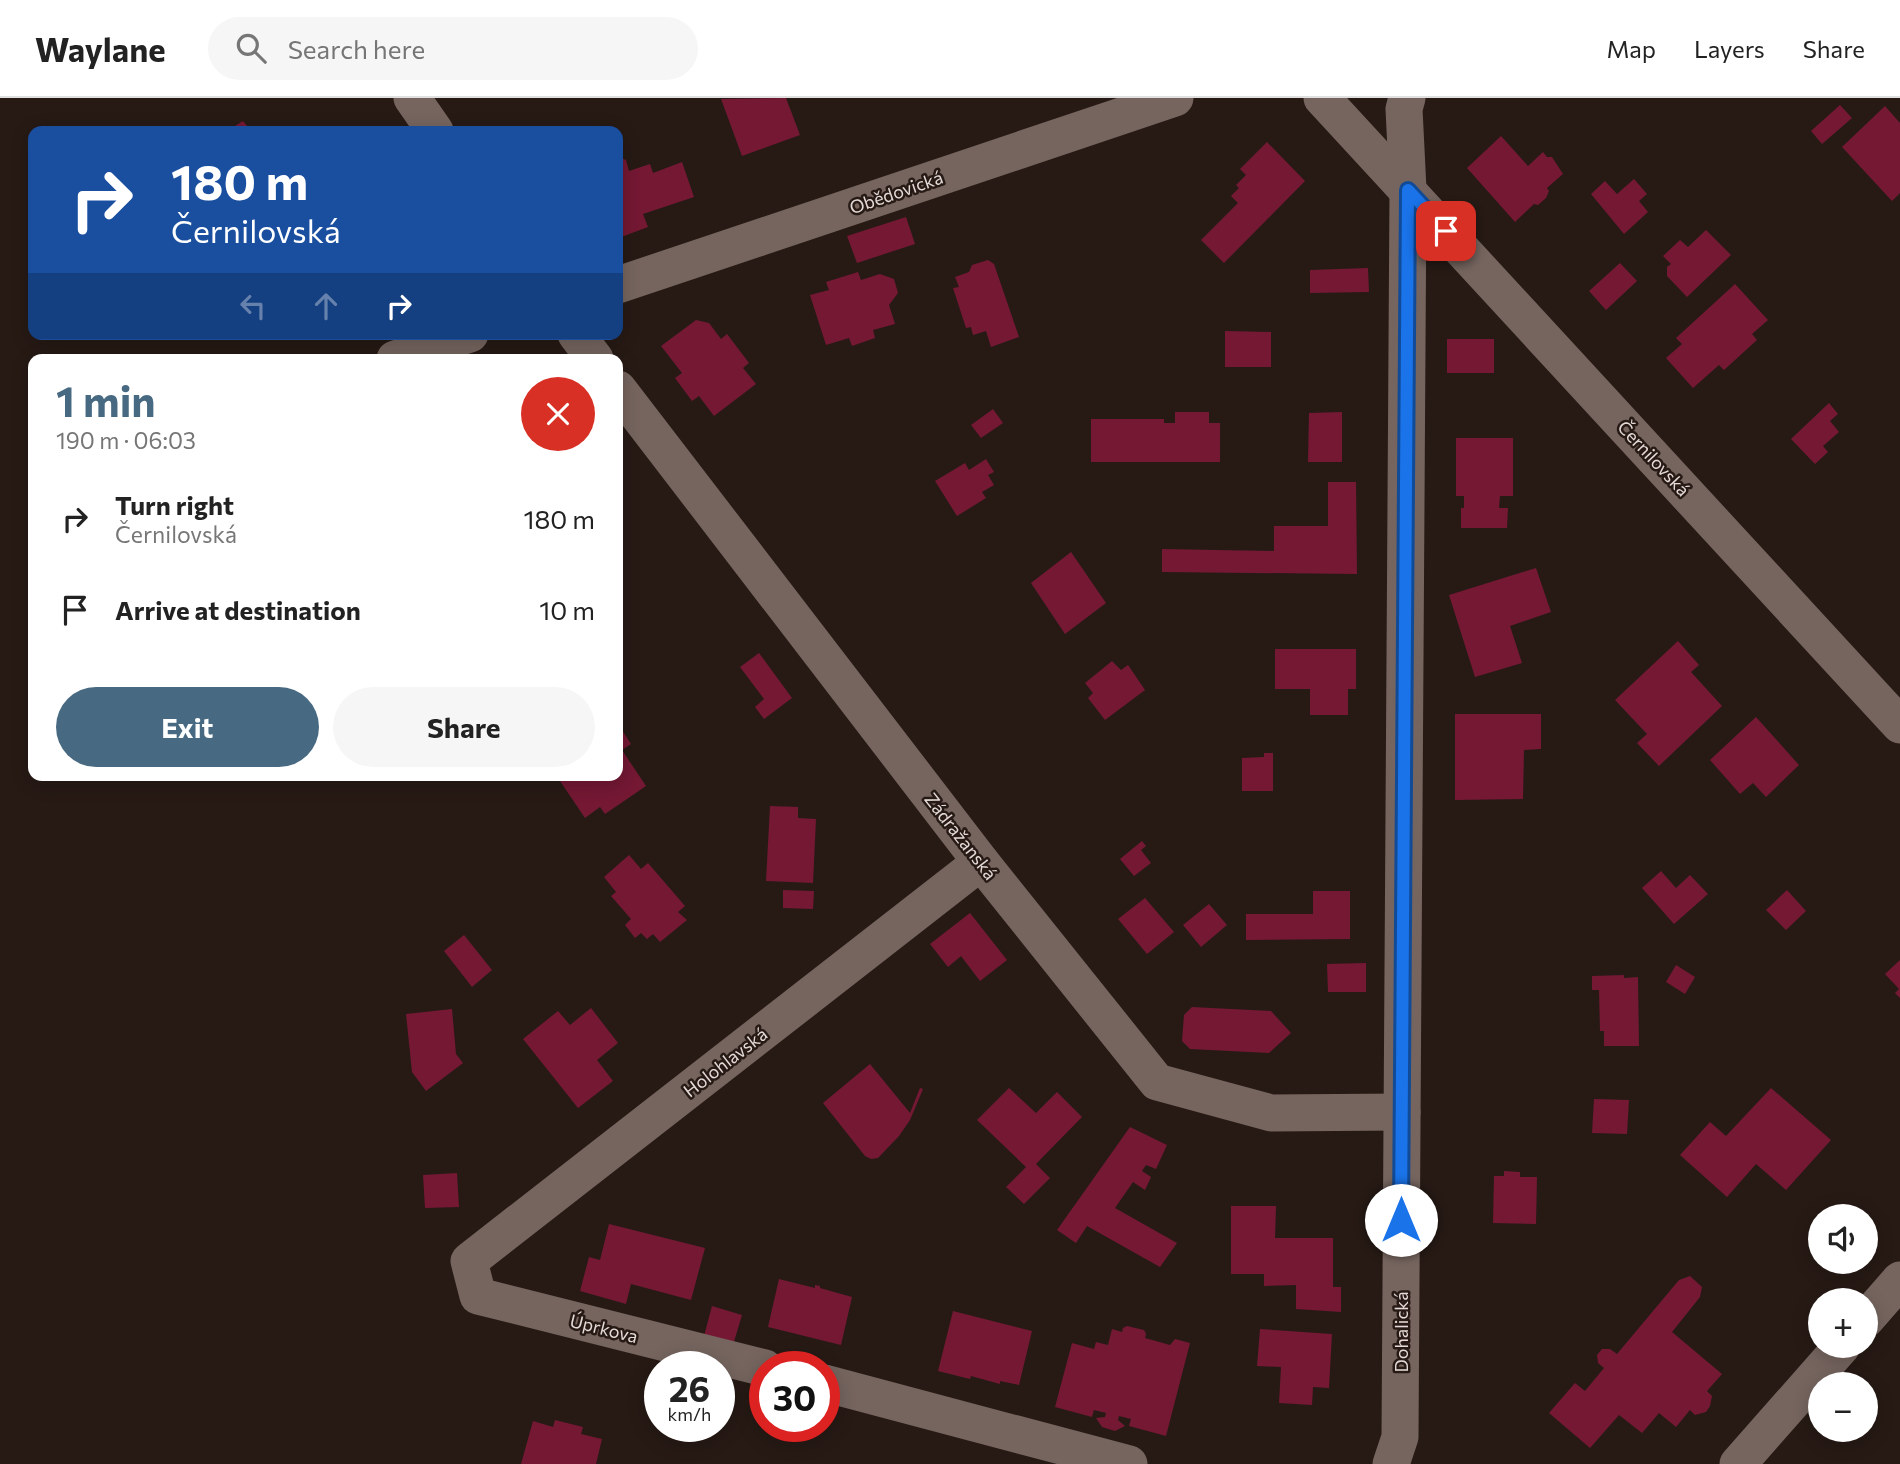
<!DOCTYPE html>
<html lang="en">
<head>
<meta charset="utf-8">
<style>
	:root { --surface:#fff; --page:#f6f6f6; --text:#222; --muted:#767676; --line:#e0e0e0; --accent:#476981 }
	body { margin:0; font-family:Commissioner,sans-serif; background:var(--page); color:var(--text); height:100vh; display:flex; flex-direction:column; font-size:26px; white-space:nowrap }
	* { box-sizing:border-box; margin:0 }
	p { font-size:23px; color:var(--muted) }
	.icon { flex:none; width:38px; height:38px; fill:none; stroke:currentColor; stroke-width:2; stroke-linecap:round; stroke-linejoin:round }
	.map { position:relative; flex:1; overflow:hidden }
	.details { position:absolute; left:28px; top:256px; width:595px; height:427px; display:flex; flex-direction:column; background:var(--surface); border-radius:14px; box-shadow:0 4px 18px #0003 }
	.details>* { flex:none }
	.hud { position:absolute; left:28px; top:28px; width:595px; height:214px; border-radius:14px; box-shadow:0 4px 18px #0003; background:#1a4fa0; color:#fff; overflow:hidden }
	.tools { position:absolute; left:1808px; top:1106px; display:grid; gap:14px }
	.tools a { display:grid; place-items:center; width:70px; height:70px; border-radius:50%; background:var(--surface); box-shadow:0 4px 18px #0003; font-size:35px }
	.speed { position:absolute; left:644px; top:1253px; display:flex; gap:14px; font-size:35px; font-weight:700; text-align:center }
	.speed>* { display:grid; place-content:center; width:91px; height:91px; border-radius:50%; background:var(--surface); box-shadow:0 4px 18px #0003; line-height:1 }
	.speed small { font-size:18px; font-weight:400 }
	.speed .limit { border:10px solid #d22; background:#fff; color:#111 }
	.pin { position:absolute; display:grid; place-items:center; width:60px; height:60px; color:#fff; margin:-30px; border-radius:14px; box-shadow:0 4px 10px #0006 }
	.me { position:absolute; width:77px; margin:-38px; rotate:0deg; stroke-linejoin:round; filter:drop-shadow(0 0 5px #0008) }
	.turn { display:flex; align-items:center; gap:24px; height:147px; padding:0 28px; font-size:32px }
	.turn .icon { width:91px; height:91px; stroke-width:2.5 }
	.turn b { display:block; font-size:49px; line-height:60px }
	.lanes { display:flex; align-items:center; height:66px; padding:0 28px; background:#0003; justify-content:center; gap:35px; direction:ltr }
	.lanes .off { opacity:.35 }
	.round { display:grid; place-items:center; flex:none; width:74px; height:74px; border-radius:37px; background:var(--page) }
	.headline { display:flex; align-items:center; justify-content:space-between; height:119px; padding:0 28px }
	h1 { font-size:42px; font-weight:700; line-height:52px; color:var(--accent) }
	.primary-button { display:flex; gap:14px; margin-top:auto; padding:14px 28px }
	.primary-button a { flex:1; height:80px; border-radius:42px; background:var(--accent); color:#fff; font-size:28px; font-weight:700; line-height:80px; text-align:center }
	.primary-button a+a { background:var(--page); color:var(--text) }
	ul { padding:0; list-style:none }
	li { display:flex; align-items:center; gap:21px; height:91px; padding:0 28px }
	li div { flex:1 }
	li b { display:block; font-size:26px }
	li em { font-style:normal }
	header { display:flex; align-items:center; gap:42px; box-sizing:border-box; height:98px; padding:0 35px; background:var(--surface); border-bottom:2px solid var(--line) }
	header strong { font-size:33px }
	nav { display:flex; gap:38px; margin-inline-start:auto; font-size:24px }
	.search { width:490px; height:63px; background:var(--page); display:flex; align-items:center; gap:18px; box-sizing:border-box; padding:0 24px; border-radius:38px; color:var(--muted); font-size:26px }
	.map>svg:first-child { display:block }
</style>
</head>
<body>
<header>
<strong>Waylane</strong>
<div class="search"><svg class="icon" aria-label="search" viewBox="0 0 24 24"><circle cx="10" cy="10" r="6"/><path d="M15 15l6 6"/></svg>Search here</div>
<nav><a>Map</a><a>Layers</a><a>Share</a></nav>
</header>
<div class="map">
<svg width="1900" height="1366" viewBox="0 0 1900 1366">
	<rect width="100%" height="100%" fill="#271a15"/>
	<g fill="#741834">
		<path d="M786,0L800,37L742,58L721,1Z"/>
		<path d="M1840,7L1852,20L1822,46L1811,33Z"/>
		<path d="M1885,8L1900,25V95L1892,103L1842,49Z"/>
		<path d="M243,23L251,33H227Z"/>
		<path d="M1501,38L1528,68L1543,54L1547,59H1552L1563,76L1547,90L1549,93L1546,100L1538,107L1534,106L1515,124L1467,70Z"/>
		<path d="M1267,44L1305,83L1224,165L1201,142L1238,105L1231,98L1239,90L1236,87L1246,77L1240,71Z"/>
		<path d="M618,59L626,62L629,73L650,66L653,75L682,64L694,99L643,116L648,129L624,138L618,135Z"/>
		<path d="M1634,81L1647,96L1639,103L1648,114L1624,136L1591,96L1605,83L1617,96Z"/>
		<path d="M906,119L915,146L857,165L847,138Z"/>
		<path d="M1706,132L1731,157L1687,199L1667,178V169L1671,166L1663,158L1680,142L1688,149Z"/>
		<path d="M988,162L994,166L1019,239L991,249L986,233L973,237L971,229L966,230L953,190L959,189L955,179L969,174L972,167Z"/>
		<path d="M1620,165L1637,183L1606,212L1589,193Z"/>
		<path d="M1368,170L1369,194L1310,195V172Z"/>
		<path d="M858,174L861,182L880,176L894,181L898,195L889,207L895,226L873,232L875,240L852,248L849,240L826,247L810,197L829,192L826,184Z"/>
		<path d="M1735,186L1768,222L1752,236L1757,242L1724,272L1719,267L1693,290L1666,260L1682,246L1676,240Z"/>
		<path d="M696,222L709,225L721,241L727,236L749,265L743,270L756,286L714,318L699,298L692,303L675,280L682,275L661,248Z"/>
		<path d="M1225,233L1271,234V269H1225Z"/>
		<rect x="1447" y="241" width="47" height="34"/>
		<path d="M1829,305L1838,316L1830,323L1839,334L1823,348L1828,354L1815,366L1791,341Z"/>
		<path d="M993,311L1003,325L981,340L971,327Z"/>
		<path d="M1175,314H1209V325H1220V364H1091V321H1164V325H1175Z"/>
		<path d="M1342,314V364H1308L1309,315Z"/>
		<path d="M1456,340H1513V398H1500L1499,410H1508L1507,430H1461V410H1464V398H1456Z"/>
		<path d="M986,361L994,374L988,377L994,387L982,394L986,400L957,418L935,383L965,365L969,372Z"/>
		<path d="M1328,384H1356L1357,476L1162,474V451L1274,453V428H1328Z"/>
		<path d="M1071,454L1106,505L1065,536L1031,485Z"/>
		<path d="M1536,470L1551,514L1510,528L1522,565L1475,579L1449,497Z"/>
		<path d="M1678,543L1699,567L1691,574L1722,608L1659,668L1637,645L1647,636L1615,602Z"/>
		<path d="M1275,551H1356V591H1348V617H1310V591H1275Z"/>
		<path d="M759,555L792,600L764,621L755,609L764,601L740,569Z"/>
		<path d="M1112,563L1121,572L1128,567L1145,592L1105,622L1088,600L1093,595L1085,585Z"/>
		<path d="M1455,616H1541V651L1524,652L1523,701L1455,702Z"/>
		<path d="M1756,619L1799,667L1766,699L1753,685L1740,696L1710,662Z"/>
		<path d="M618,626L631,646L622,652L646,688L605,716L600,709L585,720L556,677H618Z"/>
		<path d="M1264,655H1273V693H1242V660L1264,659Z"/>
		<path d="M770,708L798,709V720L816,721L813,785L766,783Z"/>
		<path d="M1142,743L1146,748L1141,752L1151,765L1134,778L1120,761Z"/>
		<path d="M629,757L641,771L648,765L685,808L678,814L687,822L660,844L653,836L647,841L641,835L635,840L625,827L631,821L611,798L616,794L604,779Z"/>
		<path d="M1661,773L1676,790L1690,777L1708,796L1674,826L1642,790Z"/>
		<path d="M783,792L814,793L813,811L783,810Z"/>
		<path d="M1787,792L1806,813L1786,832L1766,812Z"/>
		<path d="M1313,793H1350V841L1246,842V816H1313Z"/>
		<path d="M1145,800L1174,834L1147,856L1118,821Z"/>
		<path d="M1209,806L1227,827L1201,849L1183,827Z"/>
		<path d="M970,815L1007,862L980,883L961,858L948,869L930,846Z"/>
		<path d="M464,837L492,872L472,889L444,853Z"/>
		<path d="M1900,862V900L1895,895L1899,891L1885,876Z"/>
		<path d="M1366,865V894H1328L1327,866Z"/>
		<path d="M1676,867L1695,879L1685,896L1666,884Z"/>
		<path d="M1624,877V880L1638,879L1639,948H1604V933H1600L1599,892H1592V878Z"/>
		<path d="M1192,909L1271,913L1291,935L1269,955L1190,951L1182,943L1184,917Z"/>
		<path d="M591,910L618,945L597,962L613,983L578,1010L523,941L558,913L570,927Z"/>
		<path d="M452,911L456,956L463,965L426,993L412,974L406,916Z"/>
		<path d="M870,966L910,1015L920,990L923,991L910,1022L899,1038L878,1060L871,1061L865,1058L823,1005Z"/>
		<path d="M1009,990L1036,1015L1057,994L1082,1019L1036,1066L1050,1080L1024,1106L1006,1089L1026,1069L977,1022Z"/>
		<path d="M1771,990L1831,1042L1786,1092L1756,1066L1727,1099L1680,1057L1710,1024L1726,1038Z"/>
		<path d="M1594,1001L1629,1002L1627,1036L1592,1035Z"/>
		<path d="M1130,1029L1167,1047L1156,1071L1146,1067L1142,1073L1151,1079L1145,1092L1133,1084L1115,1110L1177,1145L1160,1169L1087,1128L1076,1145L1057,1132Z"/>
		<path d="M1504,1073L1520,1074V1079H1537L1536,1126L1493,1125L1494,1078H1504Z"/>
		<path d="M457,1075L459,1109L425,1110L423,1077Z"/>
		<path d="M1231,1108H1276L1275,1140H1333V1189H1341V1214L1296,1211V1187L1264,1188V1176H1231Z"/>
		<path d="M609,1126L705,1150L691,1202L631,1186L626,1206L580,1193L589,1159L600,1162Z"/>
		<path d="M1690,1178L1702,1189L1700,1199L1672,1234L1722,1276L1707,1293L1712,1298L1710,1308L1706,1314L1695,1317L1690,1312L1676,1329L1659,1315L1642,1335L1619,1317L1590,1350L1549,1315L1575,1285L1585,1293L1604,1270L1598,1265L1597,1257L1602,1251H1610L1617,1256L1679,1182Z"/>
		<path d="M779,1181L815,1190V1187L820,1188V1190L852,1199L841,1247L768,1229Z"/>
		<path d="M712,1208L742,1217L733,1247L704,1238Z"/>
		<path d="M953,1213L1032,1233L1019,1287L1000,1283V1286L971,1278L970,1281L938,1273Z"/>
		<path d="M1127,1228L1144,1232L1146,1236L1145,1240L1170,1247L1175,1241L1190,1245L1166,1338L1129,1328L1131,1321L1119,1318L1118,1322L1125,1328L1115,1333L1102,1329L1096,1320L1105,1319L1106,1315L1094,1312L1092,1319L1055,1309L1072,1245L1094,1251L1096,1244L1108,1247L1112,1231L1122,1234L1123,1230Z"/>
		<path d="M1260,1231L1332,1236L1329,1290L1313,1289L1312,1307L1279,1305L1281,1269L1257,1268Z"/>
		<path d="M555,1322L583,1329L581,1336L602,1341L596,1366H521L533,1323L553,1329Z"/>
	</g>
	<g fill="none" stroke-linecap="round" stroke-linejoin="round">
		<g stroke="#76655f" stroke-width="37">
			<path d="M412,0L435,33"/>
			<path d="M1322,0L1900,627"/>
			<path d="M618,187L1175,0"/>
			<path d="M576,236L595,261"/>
			<path d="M395,261L470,236"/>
			<path d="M618,291L981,764L1157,984L1271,1015L1402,1014"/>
			<path d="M1866,1221L1900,1182"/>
			<path d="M765,1270L478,1198L469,1163L981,764"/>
			<path d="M824,1285L1129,1366"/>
			<path d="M1391,1366L1400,1339L1408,92L1404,11L1407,0"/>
			<path d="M1738,1366L1842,1248"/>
		</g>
	</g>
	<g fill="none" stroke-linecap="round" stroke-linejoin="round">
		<g stroke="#114b97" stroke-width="18">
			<path id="route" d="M1401,1122L1408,92L1446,133"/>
		</g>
		<use href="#route" stroke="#1a73e8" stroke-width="12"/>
	</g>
	<g text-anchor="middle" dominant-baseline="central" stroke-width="5" stroke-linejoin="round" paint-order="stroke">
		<g font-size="18" fill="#e4dad7" stroke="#271a15">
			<text transform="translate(896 94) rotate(-19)">Obědovická</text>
			<text transform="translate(1654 360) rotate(47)">Černilovská</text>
			<text transform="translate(961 738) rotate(52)">Zádražanská</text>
			<text transform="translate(725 964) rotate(-38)">Holohlavská</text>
			<text transform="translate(604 1230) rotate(14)">Úprkova</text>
			<text transform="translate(1401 1234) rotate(-90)">Dohalická</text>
		</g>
	</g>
</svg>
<div class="tools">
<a><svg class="icon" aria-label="sound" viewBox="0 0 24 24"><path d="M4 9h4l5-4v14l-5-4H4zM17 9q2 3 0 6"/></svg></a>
<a>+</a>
<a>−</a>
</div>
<div class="speed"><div>26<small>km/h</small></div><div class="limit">30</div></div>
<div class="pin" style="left:1446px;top:133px;background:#d93025"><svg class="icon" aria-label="arrive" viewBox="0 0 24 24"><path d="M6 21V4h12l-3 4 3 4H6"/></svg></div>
<svg class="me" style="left:1401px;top:1122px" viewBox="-20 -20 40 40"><circle r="19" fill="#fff"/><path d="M0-13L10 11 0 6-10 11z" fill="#1a73e8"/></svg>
<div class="hud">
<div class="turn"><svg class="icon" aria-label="right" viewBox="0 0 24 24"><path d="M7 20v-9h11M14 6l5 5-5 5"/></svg><div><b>180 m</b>Černilovská</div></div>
<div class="lanes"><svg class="icon off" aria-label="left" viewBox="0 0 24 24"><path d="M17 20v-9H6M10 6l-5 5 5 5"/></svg><svg class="icon off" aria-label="ahead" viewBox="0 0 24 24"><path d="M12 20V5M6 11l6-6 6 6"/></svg><svg class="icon" aria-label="right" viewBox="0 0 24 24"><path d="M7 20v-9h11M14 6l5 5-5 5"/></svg></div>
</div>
<section class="details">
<div class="headline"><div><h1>1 min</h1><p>190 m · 06:03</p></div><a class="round" style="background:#d93025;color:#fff"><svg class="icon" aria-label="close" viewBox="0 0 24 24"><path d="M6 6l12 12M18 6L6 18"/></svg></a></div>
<ul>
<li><svg class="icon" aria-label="right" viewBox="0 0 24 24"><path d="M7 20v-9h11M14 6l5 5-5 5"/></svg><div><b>Turn right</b><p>Černilovská</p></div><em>180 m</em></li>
<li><svg class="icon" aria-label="arrive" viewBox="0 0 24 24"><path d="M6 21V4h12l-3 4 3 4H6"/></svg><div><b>Arrive at destination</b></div><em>10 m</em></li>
</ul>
<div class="primary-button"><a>Exit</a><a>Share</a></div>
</section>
</div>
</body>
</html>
